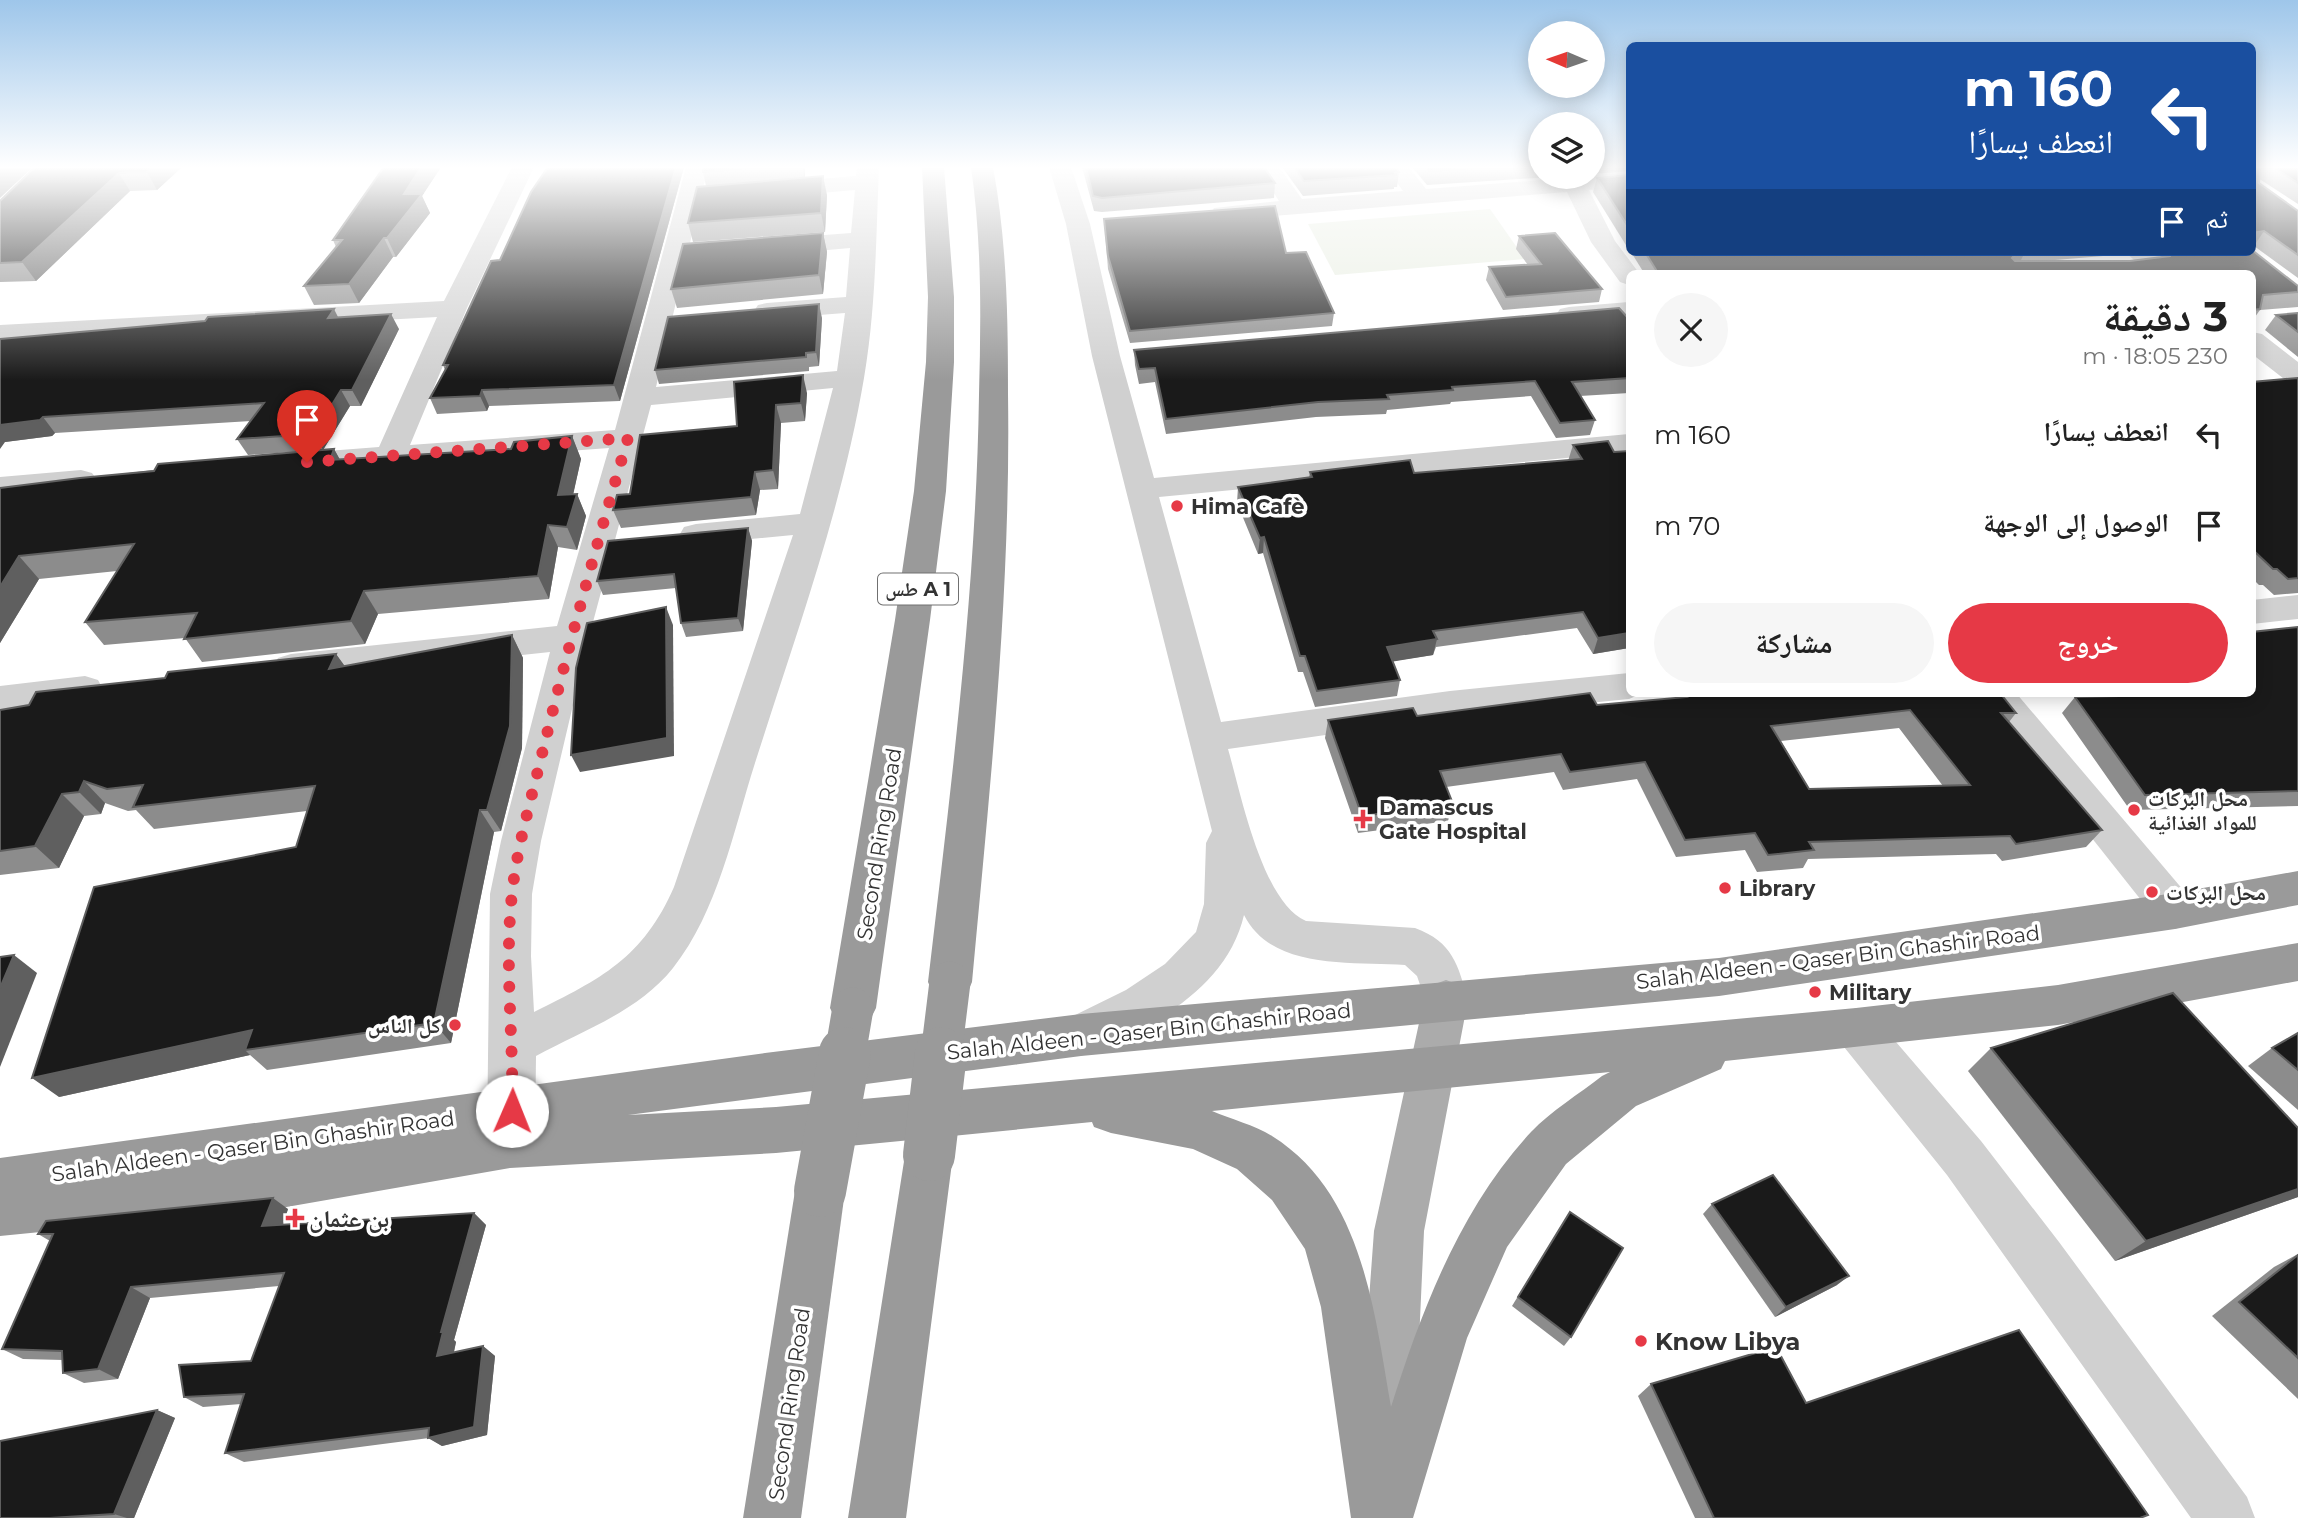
<!DOCTYPE html>
<html lang="ar">
<head>
<meta charset="utf-8">
<style>
	:root { --surface:#fff; --page:#f6f6f6; --text:#222; --muted:#767676; --accent:#e63946 }
	body { margin:0; font-family:Montserrat,"Noto Naskh Arabic",sans-serif; background:var(--page); color:var(--text); direction:rtl; height:100vh; display:flex; flex-direction:column; font-size:26px; white-space:nowrap }
	* { box-sizing:border-box; margin:0 }
	p { font-size:23px; color:var(--muted) }
	.icon { flex:none; width:38px; height:38px; fill:none; stroke:currentColor; stroke-width:2; stroke-linecap:round; stroke-linejoin:round }
	.map { position:relative; flex:1; overflow:hidden; direction:ltr }
	.drawer { position:absolute; left:1626px; top:270px; width:630px; height:427px; display:flex; flex-direction:column; background:var(--surface); border-radius:10px; box-shadow:0 4px 18px #0003; direction:rtl }
	.drawer>* { flex:none }
	.banner { position:absolute; left:1626px; top:42px; width:630px; height:214px; border-radius:10px; box-shadow:0 4px 18px #0003; direction:rtl; background:#1a4fa0; color:#fff; overflow:hidden }
	.needle { width:46px; rotate:272deg }
	.controls { position:absolute; left:1528px; top:21px; display:grid; gap:14px }
	.controls a { display:grid; place-items:center; width:77px; height:77px; border-radius:50%; background:var(--surface); box-shadow:0 4px 18px #0003; font-size:35px }
	.pin { position:absolute; display:grid; place-items:center; width:60px; height:60px; color:#fff; margin:-72px -30px; border-radius:50% 50% 50% 0; rotate:-45deg; box-shadow:0 0 7px #0007 }
	.pin .icon { rotate:45deg }
	.me { position:absolute; width:77px; margin:-38px; rotate:1deg; stroke-linejoin:round; filter:drop-shadow(0 0 5px #0008) }
	.turn { display:flex; align-items:center; gap:24px; height:147px; padding:0 28px; font-size:32px }
	.turn .icon { width:91px; height:91px; stroke-width:2.5 }
	.turn b { display:block; font-size:49px; line-height:60px }
	.then { display:flex; align-items:center; height:66px; padding:0 28px; background:#0003; gap:14px; font-size:26px }
	.round { display:grid; place-items:center; flex:none; width:74px; height:74px; border-radius:37px; background:var(--page) }
	.summary { display:flex; align-items:center; justify-content:space-between; height:119px; padding:0 28px }
	h1 { font-size:42px; font-weight:700; line-height:52px }
	.button { display:flex; gap:14px; margin-top:auto; padding:14px 28px }
	.button a { flex:1; height:80px; border-radius:42px; background:var(--accent); color:#fff; font-size:28px; font-weight:700; line-height:80px; text-align:center }
	.button a+a { background:var(--page); color:var(--text) }
	ul { padding:0; list-style:none }
	li { display:flex; align-items:center; gap:21px; height:91px; padding:0 28px }
	li div { flex:1 }
	li b { display:block; font-size:26px }
	li em { font-style:normal }
	.map>svg:first-child { display:block }
</style>
</head>
<body>
<div class="map">
<svg width="2298" height="1518" viewBox="0 0 2298 1518">
	<rect width="100%" height="100%" fill="#fff"/>
	<path fill="#e6ecdf" d="M1490,209L1525,259L1335,275L1308,224Z"/>
	<g fill="none" stroke-linecap="round" stroke-linejoin="round">
		<g fill="#d0d0d0" fill-rule="evenodd">
			<path d="M512,167H534L467,308L410,445L615,430L686,167H708L656,387L837,371L845,313L767,319L758,317L754,311L758,305L767,303L846,297L850,248L772,255L763,252L759,247L763,242L772,239L851,233L855,190L772,197L764,195L760,190L764,185L772,183L856,176L857,167H879C876,237 876,308 864,378C842,509 795,637 755,763C733,832 718,911 673,968C639,1011 582,1031 536,1056L535,1139L528,1155L511,1162L494,1155L487,1139L490,894L501,841L550,652L291,680L278,676L273,667L278,658L291,654L557,626L609,448L288,472L277,470L273,463L277,456L288,454L379,447L437,317L0,341V325L444,301ZM833,388L800,514L696,524L684,527L680,534L684,541L696,544L793,535L674,887C643,958 601,979 534,1012L531,956L532,894L541,841L589,637L651,405Z"/>
			<path d="M1049,167H1071L1090,224L1120,356L1154,478L1629,434V452L1159,497L1221,722L1450,691L1629,673V693H1643L1629,699L1450,717L1228,749C1241,794 1262,902 1306,921L1415,928C1453,942 1458,965 1468,1000L1462,1014L1446,1020L1430,1014L1417,976L1405,965C1353,961 1272,971 1244,915C1227,989 1147,1031 1081,1056L1065,1050L1058,1035L1065,1020L1126,990L1165,964L1196,932L1204,904L1206,843L1212,831L1092,356L1066,224Z"/>
			<path d="M1257,167H1279L1302,199L1403,191L1386,167H1409L1426,189L1557,179L1556,177L1629,173V187L1589,190L1615,241L1639,273H1629V285L1620,282L1591,242L1567,192L1223,220L1214,218L1211,213L1214,208L1279,201Z"/>
			<path d="M2125,252H2154L2178,273H2149Z"/>
			<path d="M1629,302V318L1569,323L1560,321L1556,315L1560,309L1569,307Z"/>
			<path d="M2252,332L2262,334L2298,362V385L2288,382L2252,354Z"/>
			<path d="M81,470L92,473L97,480L92,487L0,497V477Z"/>
			<path d="M2298,595V619L2252,624V600Z"/>
			<path d="M85,676L98,680L103,689L98,698L0,712V686Z"/>
			<path d="M1977,693H2016L2190,898L2196,911L2190,924L2175,929L2160,924Z"/>
			<path d="M1856,1008L1872,1014L1981,1141L2059,1242L2247,1497L2255,1518H2191L1947,1175L1840,1042L1833,1028L1840,1014Z"/>
		</g>
		<path fill="#ababab" fill-rule="evenodd" d="M1446,980L1462,986L1468,1000L1424,1231L1411,1518H1353L1374,1231L1424,1000L1430,986Z"/>
		<g fill="#9a9a9a" fill-rule="evenodd">
			<path d="M922,167H944L954,297V362L946,491L930,620L876,1008L869,1022L853,1028L837,1022L830,1008L895,620L914,491L926,362L928,297Z"/>
			<path d="M971,167H993C1007,242 1008,318 1008,394C1011,591 990,787 972,982L966,996L950,1001L934,996L928,982C951,787 976,592 979,395C981,319 982,243 971,167Z"/>
			<path d="M2298,871V905L2175,929L1719,996L1081,1056L628,1115L776,1107L1856,1008L2058,985L2298,943V981L2058,1025L1725,1061L1721,1069L1636,1106L1566,1164L1507,1247L1467,1338L1413,1518H1351L1321,1307L1305,1249L1272,1200L1237,1169L1193,1149L1111,1133L1094,1127L1092,1122L942,1137L946,1138L953,1155L906,1518H848L905,1155L911,1140L776,1153L510,1168L275,1209L0,1236V1158L765,1053L1081,1014L1719,958L2175,893ZM1610,1072L1602,1076C1579,1094 1551,1111 1531,1132C1460,1209 1422,1309 1391,1407C1374,1311 1363,1193 1272,1136C1254,1125 1231,1119 1212,1111Z"/>
			<path d="M820,1167L838,1174L845,1191L801,1518H743L795,1191L802,1174Z"/>
		</g>
		<g stroke="#9a9a9a" stroke-width="41">
			<path d="M845,1055L853,1008"/>
			<path d="M941,1055L950,982"/>
		</g>
		<g stroke="#9a9a9a" stroke-width="52">
			<path d="M929,1155L941,1053"/>
			<path d="M820,1191L845,1053"/>
		</g>
	</g>
	<g fill="#8c8c8c" fill-rule="evenodd">
		<path d="M35,167H182L157,190L130,191L36,281L0,282V201Z"/>
		<path d="M384,167H441L422,196L430,213L396,257H393L359,303L314,305L304,286L336,247L333,240Z"/>
		<path d="M548,167H684L620,401L489,406L487,411L437,414L430,398L445,370L443,365L500,260Z"/>
		<path d="M703,167H805V178L827,195L825,232L693,242L688,223L706,186L703,172Z"/>
		<path d="M1082,167H1264L1275,183L1274,198L1102,212L1094,211Z"/>
		<path d="M1282,167H1395L1399,172L1397,187H1394V189L1303,196Z"/>
		<path d="M1412,167H1540V177H1551L1427,185Z"/>
		<path d="M1592,167H1629V171L1592,174Z"/>
		<path d="M2252,167H2298V204L2261,180L2259,179V183L2298,211V278L2254,246Z"/>
		<path d="M1629,175V250L1593,192L1597,178Z"/>
		<path d="M1104,219L1286,253L1334,313L1332,326L1130,343L1108,269Z"/>
		<path d="M823,233L827,252L823,294L677,308L671,289Z"/>
		<path d="M1519,236L1602,289L1599,302L1503,310L1486,280L1489,267L1528,265L1516,249Z"/>
		<path d="M1631,252H2252L2298,286V307L2260,310L2252,321V273H1644ZM2151,252L2162,257L2130,261H2043Z"/>
		<path d="M2298,313V357L2265,330L2276,315Z"/>
		<path d="M338,317L399,329L361,406H350L323,450L248,455L237,439L251,421L55,433L52,436L5,442L0,339Z"/>
		<path d="M822,318L819,366L809,367V371L659,384L655,370Z"/>
		<path d="M1629,319V393L1580,396L1595,420L1590,435L1556,438L1531,396L1451,402L1450,404L1387,410L1386,414L1316,417L1166,434L1155,382L1139,384L1135,365L1134,350Z"/>
		<path d="M2298,378V593L2274,595L2263,585H2259L2252,578V382Z"/>
		<path d="M734,382L807,393L805,421L781,423L778,489L760,490L756,515L621,528L613,510L630,494L737,426Z"/>
		<path d="M572,436L581,459L573,494H577L586,516L577,550L558,547L549,599L378,614L365,644L202,662L185,638L104,645L85,622L117,571L39,579L0,643V488L334,449L340,460L511,449Z"/>
		<path d="M1573,445L1614,452L1629,451V648L1593,654L1577,628L1436,647L1433,655L1393,661L1400,680L1397,696L1315,707L1303,672H1298L1263,553L1258,554L1237,503L1238,487L1309,477L1310,472L1414,473L1568,461Z"/>
		<path d="M748,528L752,541L743,631L686,637L681,623L676,588L603,595L597,581Z"/>
		<path d="M2298,627V806L2130,810L2062,713L2075,697L2194,694L2193,693H2252Z"/>
		<path d="M512,635L523,658L522,748L501,831L494,832L451,1043L267,1070L250,1055L59,1097L296,847L307,811L154,829L136,810L128,811L105,803L101,814L84,816L59,868L0,875V710L29,705L165,678L336,654L345,667Z"/>
		<path d="M1680,693H2000L2016,713L2009,722L2102,830L2086,847L2002,861L1996,854L1808,859L1803,868L1757,872L1745,850L1676,857L1637,779L1563,790L1554,772L1446,787L1453,804L1448,821L1358,833L1325,738L1328,720L1417,716L1597,705L1678,698ZM1899,728L1943,786L1809,789L1781,741Z"/>
		<path d="M2298,1033V1110L2248,1066L2272,1048Z"/>
		<path d="M1991,1048L2298,1128V1197L2115,1261L1968,1071Z"/>
		<path d="M1712,1204L1837,1285L1775,1317L1703,1214Z"/>
		<path d="M288,1209L283,1225L474,1213L486,1225L454,1340L456,1342L454,1352L483,1346L495,1356L487,1435L442,1446L429,1438L244,1462L225,1453L241,1404L203,1407L184,1397L251,1361L279,1286L150,1298L118,1379L84,1383L63,1373V1360L23,1359L2,1349L50,1241L38,1234Z"/>
		<path d="M1570,1212L1571,1337L1564,1346L1512,1306Z"/>
		<path d="M2298,1254V1399L2212,1316L2274,1267Z"/>
		<path d="M1651,1384L1806,1403L2140,1518H1695L1638,1396Z"/>
		<path d="M157,1410L175,1418L134,1518H0Z"/>
	</g>
	<g fill="#5f5f5f">
		<path d="M2,167H33L0,198V169Z"/>
		<path d="M152,167H182L157,190L147,172Z"/>
		<path d="M421,167H441L422,196L430,213L396,257L387,238L404,194Z"/>
		<path d="M676,167H684L620,401L614,385Z"/>
		<path d="M802,167H805V178Z"/>
		<path d="M119,173L130,191L36,281L22,262Z"/>
		<path d="M823,176L827,195L825,232L821,213Z"/>
		<path d="M2264,231L2254,246H2252V233Z"/>
		<path d="M823,233L827,252L823,294L819,275Z"/>
		<path d="M384,238L393,257L359,303L349,284Z"/>
		<path d="M2017,252H2025L2020,262L2004,273Z"/>
		<path d="M819,304L822,318L819,366L816,352Z"/>
		<path d="M334,309L342,325L328,318Z"/>
		<path d="M391,314L399,329L361,406L352,390Z"/>
		<path d="M803,375L807,393L805,421L801,403Z"/>
		<path d="M341,390L350,406L323,450L314,434Z"/>
		<path d="M482,390L489,406L487,411L480,396Z"/>
		<path d="M776,405L781,423L778,489L773,470Z"/>
		<path d="M43,417L55,433L52,436L5,442L0,449V425Z"/>
		<path d="M572,436L581,459L568,518L558,495Z"/>
		<path d="M334,449L347,472L330,460Z"/>
		<path d="M755,472L760,490L756,515L751,497Z"/>
		<path d="M577,494L586,516L577,550L567,527Z"/>
		<path d="M548,525L558,547L549,599L538,576Z"/>
		<path d="M748,528L752,541L743,631L738,618Z"/>
		<path d="M1264,537L1263,553L1258,554L1260,538Z"/>
		<path d="M19,556L39,579L0,643V587Z"/>
		<path d="M364,591L378,614L365,644L351,621Z"/>
		<path d="M666,607L673,625L674,756L580,772L571,755Z"/>
		<path d="M1629,633V648L1593,654L1598,638Z"/>
		<path d="M512,635L523,658L522,748L501,831L487,810Z"/>
		<path d="M1437,639L1433,655L1384,663L1387,647Z"/>
		<path d="M336,654L352,676L329,669Z"/>
		<path d="M84,781L105,803L101,814L79,792Z"/>
		<path d="M62,794L84,816L59,868L35,846Z"/>
		<path d="M480,810L494,832L451,1043L434,1023Z"/>
		<path d="M14,955L37,973L0,1067V988Z"/>
		<path d="M252,1030L245,1050L250,1055L59,1097L32,1078Z"/>
		<path d="M2298,1189V1197L2115,1261L2146,1241Z"/>
		<path d="M273,1198L288,1209L278,1238L262,1226Z"/>
		<path d="M474,1213L486,1225L454,1340L456,1342L451,1365L437,1356L441,1332Z"/>
		<path d="M1849,1276L1837,1285L1775,1317L1786,1307Z"/>
		<path d="M131,1287L150,1298L118,1379L98,1369Z"/>
		<path d="M483,1346L495,1356L487,1435L442,1446L428,1438Z"/>
		<path d="M157,1410L175,1418L134,1518H127L114,1514Z"/>
	</g>
	<g fill="#1a1a1a" stroke="#5f5f5f" stroke-width="2" fill-rule="evenodd">
		<path d="M35,167H152L147,172L119,173L22,262L0,263V201Z"/>
		<path d="M384,167H421L404,194H422L387,238H384L349,284L304,286L342,240H333Z"/>
		<path d="M548,167H676L614,385L482,390L480,396L430,398L448,365H443L491,261L500,260L531,192Z"/>
		<path d="M703,167H758L703,172Z"/>
		<path d="M1086,167H1264L1275,183L1102,198L1093,196Z"/>
		<path d="M1294,167H1395L1399,172L1395,173L1396,175L1304,181Z"/>
		<path d="M1426,167H1488L1429,171Z"/>
		<path d="M2252,167H2260L2259,183L2298,211V255L2264,231L2252,233Z"/>
		<path d="M2273,167H2298V183Z"/>
		<path d="M1629,175V228L1597,178Z"/>
		<path d="M823,176L821,213L688,223L697,187Z"/>
		<path d="M1275,206L1286,253L1306,252L1334,313L1130,331L1108,256L1104,219Z"/>
		<path d="M823,233L819,275L671,289L683,244Z"/>
		<path d="M1555,233L1602,289L1506,297L1489,267L1541,264L1519,236Z"/>
		<path d="M2252,250L2298,286V292L2263,295L2260,309L2252,310V273H1658L1645,252H2017L2012,258L2015,261H2130L2170,256L2173,252H2252Z"/>
		<path d="M819,304L816,352L806,353V357L655,370L668,317Z"/>
		<path d="M1619,308L1629,319V378L1572,382L1595,420L1560,423L1535,381L1452,387L1453,390L1387,395L1389,399L1318,402L1166,419L1155,368L1139,369L1134,350Z"/>
		<path d="M334,309L328,318L391,314L352,390H341L314,434L237,439L264,403L43,417L40,420L0,425V339L205,321L208,317Z"/>
		<path d="M2298,313V332L2276,315Z"/>
		<path d="M803,375L801,403L776,405L773,470L755,472L751,497L613,510L617,495L630,494L640,435L737,426L734,382Z"/>
		<path d="M2298,378V578L2288,579L2277,569H2273L2252,549V382Z"/>
		<path d="M572,436L558,495L577,494L567,527L548,525L538,576L364,591L351,621L184,639L197,613L85,622L134,544L19,556L0,587V488L80,478L154,471L158,464L334,449L330,460L511,449L514,442Z"/>
		<path d="M1608,441L1614,452L1629,451V633L1598,638L1583,612L1433,631L1437,639L1387,647L1400,680L1317,691L1305,656H1300L1264,537L1260,538L1238,487L1312,477L1310,472L1410,460L1414,473L1582,459L1573,445Z"/>
		<path d="M748,528L738,618L681,623L674,574L597,581L608,541Z"/>
		<path d="M666,607L667,738L571,755L576,668L587,623Z"/>
		<path d="M2298,627V791L2145,795L2075,697L2252,693V632Z"/>
		<path d="M512,635L510,726L487,810H480L434,1023L245,1050L252,1030L32,1078L94,887L296,847L315,786L133,807L143,785L107,789L84,781L79,792L62,794L35,846L0,851V710L29,705L36,692L165,678L168,672L336,654L329,669Z"/>
		<path d="M1590,693L1597,705L1687,697L1684,693H2000L2016,713H2001L2102,830L2016,844L2010,836L1809,842L1814,850L1768,855L1755,833L1685,840L1645,762L1570,772L1561,754L1440,771L1453,804L1362,816L1328,720L1413,708L1417,716ZM1910,710L1970,785L1809,789L1771,726Z"/>
		<path d="M14,955L0,988V957Z"/>
		<path d="M2173,993L2298,1128V1189L2146,1241L1991,1048Z"/>
		<path d="M2298,1033V1070L2272,1048Z"/>
		<path d="M1773,1175L1849,1276L1786,1307L1712,1204Z"/>
		<path d="M273,1198L262,1226L474,1213L441,1332H443L437,1356L483,1346L474,1427L428,1438L429,1428L225,1453L244,1394L184,1397L179,1365L251,1361L284,1273L131,1287L98,1369L63,1373L62,1351L2,1349L53,1234H38L46,1221Z"/>
		<path d="M1570,1212L1623,1248L1571,1337L1518,1297Z"/>
		<path d="M2298,1255V1358L2239,1302Z"/>
		<path d="M2019,1330L2148,1515L2140,1518H1714L1651,1384L1776,1347L1806,1403Z"/>
		<path d="M157,1410L114,1514L50,1518H0V1441Z"/>
	</g>
	<linearGradient id="sky" x2="0" y2="1"><stop stop-color="#9ec6ea"/><stop offset="0.44" stop-color="#fff"/><stop offset="1" stop-color="#fff" stop-opacity="0"/></linearGradient>
	<rect width="2298" height="380" fill="url(#sky)"/>
	<g fill="none" stroke-linecap="round" stroke-linejoin="round">
		<path stroke="#e63946" stroke-width="12" stroke-dasharray="0 21.6" d="M307,462L628,438C597,543 568,648 542,754C531,800 517,847 512,894C504,965 514,1039 512,1111"/>
	</g>
	<g fill="#e63946" stroke="#fff" stroke-width="2.5">
		<circle cx="1177" cy="506" r="7"/>
		<circle cx="2134" cy="810" r="7"/>
		<path d="M1359.5 808.5h7v7h7v7h-7v7h-7v-7h-7v-7h7z"/>
		<circle cx="1725" cy="888" r="7"/>
		<circle cx="2152" cy="892" r="7"/>
		<circle cx="1815" cy="992" r="7"/>
		<circle cx="455" cy="1025" r="7"/>
		<path d="M291.5 1207.5h7v7h7v7h-7v7h-7v-7h-7v-7h7z"/>
		<circle cx="1641" cy="1341" r="7"/>
	</g>
	<g text-anchor="middle" dominant-baseline="central" stroke-width="7" stroke-linejoin="round" paint-order="stroke">
		<rect fill="#fff" stroke="#707070" stroke-width="2" x="878" y="573.5" width="80" height="31" rx="5"/>
		<g font-size="19" font-weight="bold" fill="#333">
			<text x="918" y="589">طس A 1</text>
		</g>
		<g font-size="21" font-weight="bold" fill="#333" stroke="#fff" text-anchor="start">
			<text x="1191" y="506">Hima Cafè</text>
			<text x="2148" y="798">محل البركات<tspan x="2148" dy="24">للمواد الغذائية</tspan></text>
			<text x="1379" y="807">Damascus<tspan x="1379" dy="24">Gate Hospital</tspan></text>
			<text x="1739" y="888">Library</text>
			<text x="2166" y="892">محل البركات</text>
			<text x="1829" y="992">Military</text>
			<text x="441" y="1025" text-anchor="end">كل الناس</text>
		</g>
		<g font-size="21" fill="#333" stroke="#fff">
			<text transform="translate(879 844) rotate(-81)">Second Ring Road</text>
			<text transform="translate(1838 957) rotate(-7)">Salah Aldeen - Qaser Bin Ghashir Road</text>
			<text transform="translate(1149 1031) rotate(-6)">Salah Aldeen - Qaser Bin Ghashir Road</text>
			<text transform="translate(253 1146) rotate(-8)">Salah Aldeen - Qaser Bin Ghashir Road</text>
			<text transform="translate(789 1404) rotate(-82)">Second Ring Road</text>
		</g>
		<g font-size="24" font-weight="bold" fill="#333" stroke="#fff" text-anchor="start">
			<text x="309" y="1218">بن عثمان</text>
			<text x="1655" y="1341">Know Libya</text>
		</g>
	</g>
</svg>
<div class="controls">
<a><svg class="needle" viewBox="-14 -14 28 28"><path d="M0-13l5 13h-10z" fill="#e53935"/><path d="M0 13l5-13h-10z" fill="#767676"/></svg></a>
<a><svg class="icon" aria-label="layers" viewBox="0 0 24 24"><path d="M12 4l9 5-9 5-9-5zM3 14l9 5 9-5"/></svg></a>
</div>
<div class="pin" style="left:307px;top:462px;background:#d93025"><svg class="icon" aria-label="arrive" viewBox="0 0 24 24"><path d="M6 21V4h12l-3 4 3 4H6"/></svg></div>
<svg class="me" style="left:512px;top:1111px" viewBox="-20 -20 40 40"><circle r="19" fill="#fff"/><path d="M0-13L10 11 0 6-10 11z" fill="#e63946"/></svg>
<div class="banner">
<div class="turn"><svg class="icon" aria-label="left" viewBox="0 0 24 24"><path d="M17 20v-9H6M10 6l-5 5 5 5"/></svg><div><b>160 m</b>انعطف يسارًا</div></div>
<div class="then">ثم<svg class="icon" aria-label="arrive" viewBox="0 0 24 24"><path d="M6 21V4h12l-3 4 3 4H6"/></svg></div>
</div>
<section class="drawer">
<div class="summary"><div><h1>3 دقيقة</h1><p>230 m · 18:05</p></div><a class="round"><svg class="icon" aria-label="close" viewBox="0 0 24 24"><path d="M6 6l12 12M18 6L6 18"/></svg></a></div>
<ul>
<li><svg class="icon" aria-label="left" viewBox="0 0 24 24"><path d="M17 20v-9H6M10 6l-5 5 5 5"/></svg><div><b>انعطف يسارًا</b></div><em>160 m</em></li>
<li><svg class="icon" aria-label="arrive" viewBox="0 0 24 24"><path d="M6 21V4h12l-3 4 3 4H6"/></svg><div><b>الوصول إلى الوجهة</b></div><em>70 m</em></li>
</ul>
<div class="button"><a>خروج</a><a>مشاركة</a></div>
</section>
</div>
</body>
</html>
